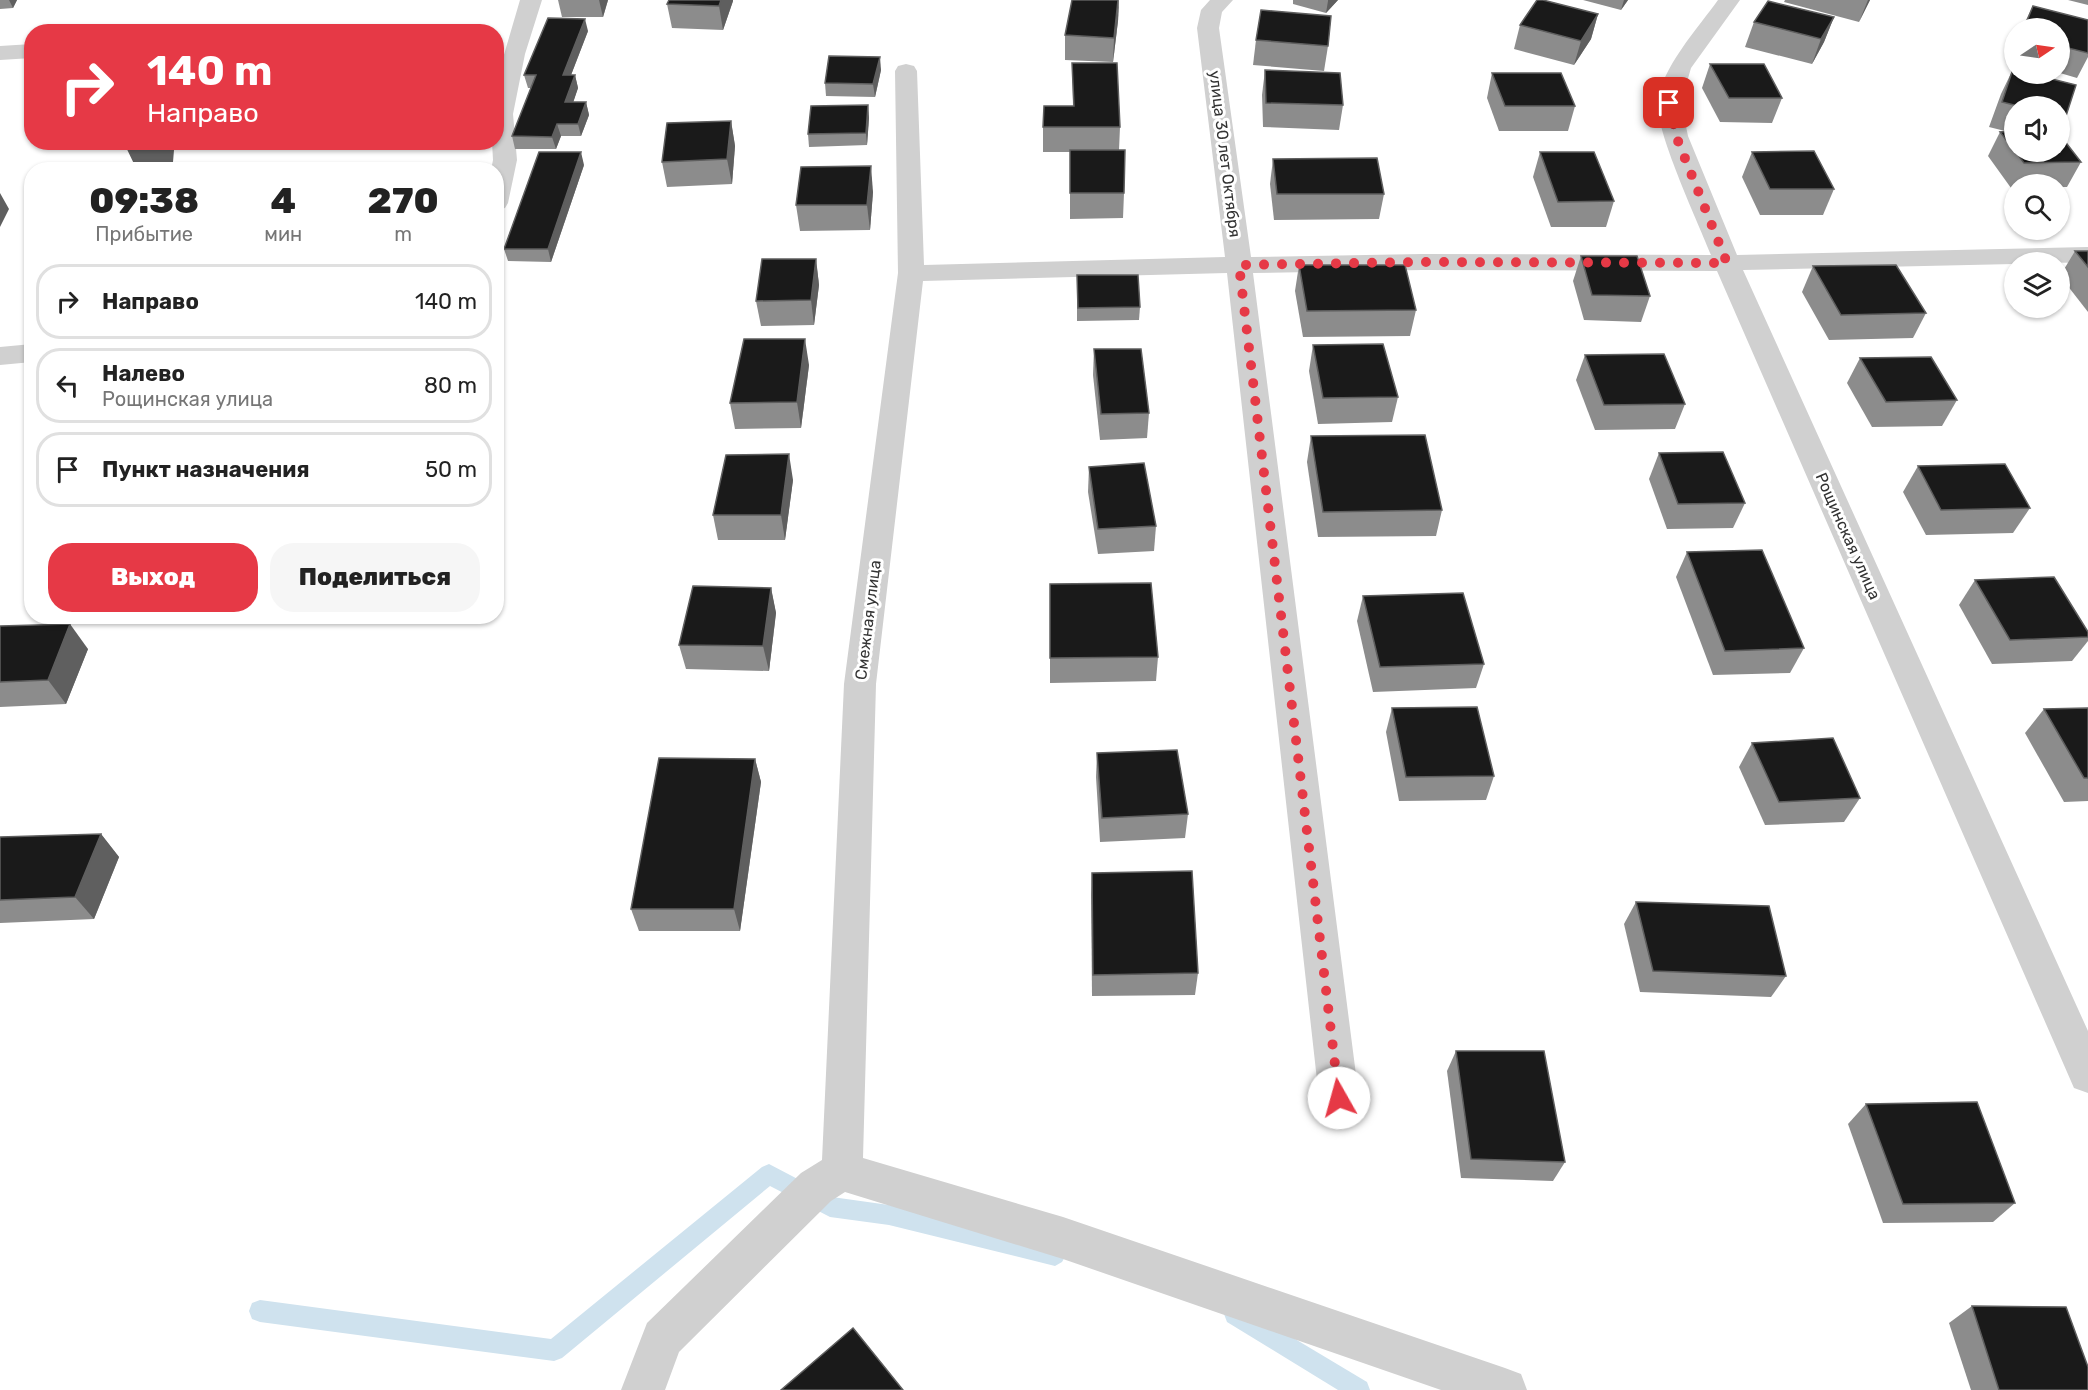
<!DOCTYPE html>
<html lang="ru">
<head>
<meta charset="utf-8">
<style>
	:root { --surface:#fff; --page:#f6f6f6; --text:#222; --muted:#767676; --line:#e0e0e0; --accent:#e63946 }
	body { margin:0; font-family:Rubik,sans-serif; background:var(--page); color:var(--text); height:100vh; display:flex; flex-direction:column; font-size:22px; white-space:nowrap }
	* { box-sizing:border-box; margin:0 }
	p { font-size:20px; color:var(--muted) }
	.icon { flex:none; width:33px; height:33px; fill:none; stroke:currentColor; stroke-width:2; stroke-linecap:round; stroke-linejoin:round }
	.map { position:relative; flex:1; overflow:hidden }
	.details { position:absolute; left:24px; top:162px; width:480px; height:462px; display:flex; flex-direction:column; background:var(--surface); border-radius:24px; box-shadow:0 2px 4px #0004 }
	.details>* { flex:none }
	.top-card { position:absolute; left:24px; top:24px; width:480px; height:126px; border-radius:24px; box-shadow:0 2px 4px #0004; background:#e63946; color:#fff; overflow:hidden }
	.needle { width:39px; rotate:77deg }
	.controls { position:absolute; left:2004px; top:18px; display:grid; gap:12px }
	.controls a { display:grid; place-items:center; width:66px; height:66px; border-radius:50%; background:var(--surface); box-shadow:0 2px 4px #0004; font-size:30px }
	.pin { position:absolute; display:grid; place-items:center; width:51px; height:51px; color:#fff; margin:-26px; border-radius:12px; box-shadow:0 3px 9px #0006 }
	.me { position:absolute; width:66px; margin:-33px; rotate:353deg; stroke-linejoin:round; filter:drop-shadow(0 0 4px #0008) }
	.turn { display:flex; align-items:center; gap:21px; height:126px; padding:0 24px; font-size:27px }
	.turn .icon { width:78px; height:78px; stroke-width:2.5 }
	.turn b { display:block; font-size:42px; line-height:51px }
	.eta { display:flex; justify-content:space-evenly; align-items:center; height:102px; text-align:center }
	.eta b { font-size:36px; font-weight:800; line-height:42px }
	.primary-button { display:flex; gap:12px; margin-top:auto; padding:12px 24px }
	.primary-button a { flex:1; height:69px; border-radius:24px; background:var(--accent); color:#fff; font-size:24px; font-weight:800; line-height:69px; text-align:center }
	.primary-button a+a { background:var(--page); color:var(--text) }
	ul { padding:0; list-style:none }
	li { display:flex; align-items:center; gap:18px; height:75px; margin:0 12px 9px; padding:0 12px; border:3px solid var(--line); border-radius:24px }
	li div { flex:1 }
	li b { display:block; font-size:22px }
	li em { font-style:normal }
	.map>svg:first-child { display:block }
</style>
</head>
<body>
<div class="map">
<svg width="2088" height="1390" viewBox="0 0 2088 1390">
	<rect width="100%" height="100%" fill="#fff"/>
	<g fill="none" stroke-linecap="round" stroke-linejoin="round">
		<g fill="#cfe2ee" fill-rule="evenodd">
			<path d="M769,1164L832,1197L889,1205L1055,1244L1062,1248L1066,1255L1062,1262L1055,1266L889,1225L830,1217L770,1186L562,1358L554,1361L260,1322L252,1319L249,1311L252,1303L260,1300L551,1339L762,1167Z"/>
			<path d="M1235,1303L1367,1382L1370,1390H1338L1227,1322L1224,1314L1227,1306Z"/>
		</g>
		<g fill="#d0d0d0" fill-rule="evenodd">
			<path d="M520,0H542L525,54L513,114L517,160L508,203L505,208L496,210V170H491L493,160L492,142H496V82Z"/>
			<path d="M1210,0H1233L1222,12L1219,28L1251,257L1422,254L1711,255C1699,224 1655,131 1658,103C1660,69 1699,27 1718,0H1740L1691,68L1681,103L1688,136L1737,255L2088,247V263L2014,262V264L1743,270L2088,1031V1093L2074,1088L1717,271L1422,270L1253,273L1359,1098L1353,1111L1339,1117L1325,1111L1319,1098L1227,273L923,281L876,684L863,1158L1063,1217L1505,1368L1521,1374L1527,1390H1441L1063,1259L845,1192L831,1201L679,1352L665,1390H621L647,1323L801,1173L822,1160L844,684L898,273L895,71L898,66L906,64L914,66L917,71L924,265L1225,257L1197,28L1201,10Z"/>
			<path d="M32,44V58L0,60V46Z"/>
			<path d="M32,344V362L0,365V347Z"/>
		</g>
	</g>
	<g fill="#8c8c8c">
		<path d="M0,0H17L13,8L0,9Z"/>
		<path d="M558,0H608L603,17H562Z"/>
		<path d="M1119,0L1118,21L1113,62L1065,60V35Z"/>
		<path d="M1293,0H1338L1326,13L1293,4Z"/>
		<path d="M1583,0H1628L1621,10Z"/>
		<path d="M1785,0H1870L1859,22L1784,2Z"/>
		<path d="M2068,0H2088V5Z"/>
		<path d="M733,1L723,30L672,28L667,4Z"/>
		<path d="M2033,6L2088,20V57L2077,78L2060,73V28H2022Z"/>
		<path d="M1598,14L1591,39L1574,65L1514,49L1520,25Z"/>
		<path d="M1834,17L1824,42L1812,64L1745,47L1754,22Z"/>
		<path d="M588,31L571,75H575L578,88L573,102H586L589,115L581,136H561L556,149H515L512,136L531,88H528L524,75Z"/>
		<path d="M1256,40L1328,46L1324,71L1253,65Z"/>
		<path d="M2014,47V62L2009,61Z"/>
		<path d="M1072,63L1120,127L1119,150L1124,193L1123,218L1070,219V152H1043V127L1073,106Z"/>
		<path d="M1710,64L1782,98L1772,123L1720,122L1702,88Z"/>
		<path d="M2013,69H2014V74H2032L2076,85L2065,119L2060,130V106H2014V152H2060V135L2081,162L2067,187H2060V184H2014V188H2011L1988,156L2000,132L2005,131L1989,127L2001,94Z"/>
		<path d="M881,70L875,97L826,96L825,83Z"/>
		<path d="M1265,70L1343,105L1339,130L1263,127L1262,95Z"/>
		<path d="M1492,73L1575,106L1568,131H1499L1487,98Z"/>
		<path d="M868,105L869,118L867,145L809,147L808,134Z"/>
		<path d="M731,121L735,146L732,184L667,187L662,162Z"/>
		<path d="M1540,152L1614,201L1606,227H1551L1533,177Z"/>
		<path d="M1752,152L1834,189L1823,215H1760L1742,177Z"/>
		<path d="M1273,159L1384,194L1379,219L1274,220L1270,184Z"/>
		<path d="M584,165L551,262L508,261L504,249Z"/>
		<path d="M873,192L870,230L800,231L796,205Z"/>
		<path d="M2075,251H2088V312L2060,276Z"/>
		<path d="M1581,256L1650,296L1641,322L1584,320L1573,281Z"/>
		<path d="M816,259L819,285L814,325L761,326L756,301Z"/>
		<path d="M1299,265L1416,310L1410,336L1303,337L1295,291Z"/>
		<path d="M1813,266L1926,313L1913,338L1829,340L1802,292Z"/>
		<path d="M1077,275L1140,307L1139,320L1077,321Z"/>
		<path d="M1313,345L1398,397L1392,422L1318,424L1309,371Z"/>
		<path d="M1094,349L1149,413L1147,438L1100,440L1093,375Z"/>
		<path d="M1585,355L1685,404L1675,429L1595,430L1576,380Z"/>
		<path d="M1860,358L1957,400L1942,426L1872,427L1847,383Z"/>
		<path d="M809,365L801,428L735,429L730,403Z"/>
		<path d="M1311,436L1442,510L1436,536L1318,537L1307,462Z"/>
		<path d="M1659,453L1745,503L1733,528L1667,529L1649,479Z"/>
		<path d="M1918,466L2030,508L2013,533L1926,535L1903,492Z"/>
		<path d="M1089,467L1156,526L1154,551L1098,554L1088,492Z"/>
		<path d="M793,480L785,540H718L713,515Z"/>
		<path d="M1687,552L1804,648L1790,673L1713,675L1676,577Z"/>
		<path d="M1975,580L2088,632V641L2072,661L1992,664L1959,605Z"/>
		<path d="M1050,584L1158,657L1156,681L1050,683Z"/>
		<path d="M771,588L776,613L769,671L686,669L679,645Z"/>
		<path d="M1363,596L1484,664L1476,688L1373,692L1357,621Z"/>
		<path d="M0,626L88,649L66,704L0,707Z"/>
		<path d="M1392,708L1494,776L1486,800L1399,801L1386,732Z"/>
		<path d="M2088,708V801L2064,802L2025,733L2044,709Z"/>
		<path d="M1752,743L1860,798L1844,822L1765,825L1739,767Z"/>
		<path d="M1097,753L1188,814L1185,838L1100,842L1096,777Z"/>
		<path d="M755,759L761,782L740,931H639L631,909Z"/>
		<path d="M101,834L119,857L94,919L0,923V837Z"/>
		<path d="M1092,873L1198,973L1195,995L1092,996L1091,895Z"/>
		<path d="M1636,902L1786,976L1771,997L1640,992L1624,924Z"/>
		<path d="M1456,1051L1565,1162L1553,1181L1461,1178L1447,1071Z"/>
		<path d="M1866,1104L2015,1203L1993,1222L1883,1223L1848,1124Z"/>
		<path d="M1972,1306L2088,1390H1971L1949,1323Z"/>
	</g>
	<g fill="#5f5f5f">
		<path d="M9,0H17L13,8Z"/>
		<path d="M599,0H608L603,17Z"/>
		<path d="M721,0H733V1L723,30L719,6Z"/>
		<path d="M1119,0L1118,21L1113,62L1114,38Z"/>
		<path d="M1328,0H1338L1326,13L1328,1Z"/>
		<path d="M1624,0H1628L1621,10Z"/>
		<path d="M1868,0H1870L1859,22Z"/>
		<path d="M1598,14L1591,39L1574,65L1581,41Z"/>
		<path d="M1834,17L1824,42L1812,64L1821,39Z"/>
		<path d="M585,19L588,31L566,88L563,75Z"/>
		<path d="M880,57L881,70L875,97L873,84Z"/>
		<path d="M575,75L578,88L569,115L565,102Z"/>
		<path d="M586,102L589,115L581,136L578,124Z"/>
		<path d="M868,105L869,118L867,145L866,133Z"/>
		<path d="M731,121L735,146L732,184L727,159Z"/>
		<path d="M557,124L561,136L556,149L552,137Z"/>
		<path d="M128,142H212L211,144L174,150L173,162L136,168L124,143Z"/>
		<path d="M581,152L584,165L551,262L548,249Z"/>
		<path d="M871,166L873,192L870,230L867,205Z"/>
		<path d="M0,193L9,209L0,227Z"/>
		<path d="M816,259L819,285L814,325L811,300Z"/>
		<path d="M805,339L809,365L801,428L797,402Z"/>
		<path d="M32,438V448L25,439Z"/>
		<path d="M789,454L793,480L785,540L781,515Z"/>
		<path d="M771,588L776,613L769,671L763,646Z"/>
		<path d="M70,624L88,649L66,704L48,680Z"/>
		<path d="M755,759L761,782L740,931L734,909Z"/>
		<path d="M101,834L119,857L94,919L75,897Z"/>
	</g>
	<g fill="#1a1a1a" stroke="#5f5f5f" stroke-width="1.5">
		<path d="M669,0H721L719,6L667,4Z"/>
		<path d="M1072,0H1118L1114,38L1065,35Z"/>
		<path d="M1537,0H1543L1598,14L1581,41L1520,25Z"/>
		<path d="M1768,1L1834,17L1821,39L1754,22Z"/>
		<path d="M2033,6L2088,20V53L2060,46V28H2024Z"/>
		<path d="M1261,10L1331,16L1328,46L1256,40Z"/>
		<path d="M548,18L585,19L563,75H575L565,102H586L578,124H557L552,137L512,136L536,75H524Z"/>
		<path d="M829,56L880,57L873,84L825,83Z"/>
		<path d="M1072,63H1117L1120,127H1043L1044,106H1074Z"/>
		<path d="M1710,64H1764L1782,98H1729Z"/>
		<path d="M2013,69H2014V74H2032L2076,85L2065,119L2060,117V106H2018L2002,102Z"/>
		<path d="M1265,70L1340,73L1343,105L1266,103Z"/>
		<path d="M1492,73H1561L1575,106H1505Z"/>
		<path d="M868,105L866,133L808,134L811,106Z"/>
		<path d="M731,121L727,159L662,162L667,123Z"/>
		<path d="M2014,131V150L2000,132Z"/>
		<path d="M2060,135L2081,162L2024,163L2016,152H2060Z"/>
		<path d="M1070,150H1125L1124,193H1070Z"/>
		<path d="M1814,151L1834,189H1770L1752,152Z"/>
		<path d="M539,152H581L548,249H504Z"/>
		<path d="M1540,152H1594L1614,201L1558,202Z"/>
		<path d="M1377,158L1384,194H1277L1273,159Z"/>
		<path d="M871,166L867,205H796L801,167Z"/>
		<path d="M2075,251H2088V267Z"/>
		<path d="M1581,256H1637L1650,296L1592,295Z"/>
		<path d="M762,259H816L811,300L756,301Z"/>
		<path d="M1299,265H1405L1416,310L1307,311Z"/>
		<path d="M1896,265L1926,313L1841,315L1813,266Z"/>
		<path d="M1077,275H1138L1140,307L1078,308Z"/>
		<path d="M744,339H805L797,402L730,403Z"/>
		<path d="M1383,344L1398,397L1323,398L1313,345Z"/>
		<path d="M1094,349H1141L1149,413L1101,414Z"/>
		<path d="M1664,354L1685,404L1604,405L1585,355Z"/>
		<path d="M1931,357L1957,400L1886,402L1860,358Z"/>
		<path d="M32,415V438L25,439Z"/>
		<path d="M1425,435L1442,510L1323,512L1311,436Z"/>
		<path d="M1723,452L1745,503L1678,504L1659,453Z"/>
		<path d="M789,454L781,515H713L726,455Z"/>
		<path d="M1144,463L1156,526L1098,529L1089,467Z"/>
		<path d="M2005,464L2030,508L1941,510L1918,466Z"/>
		<path d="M1762,550L1804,648L1725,651L1687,552Z"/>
		<path d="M2054,577L2088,632V637L2010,640L1975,580Z"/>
		<path d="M1151,583L1158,657L1050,658V584Z"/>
		<path d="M693,586L771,588L763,646L679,645Z"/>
		<path d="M1463,593L1484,664L1380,667L1363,596Z"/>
		<path d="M70,624L48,680L0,682V626Z"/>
		<path d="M1477,707L1494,776L1406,777L1392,708Z"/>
		<path d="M2088,708V778H2084L2044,709Z"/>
		<path d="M1833,738L1860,798L1779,802L1752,743Z"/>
		<path d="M1177,750L1188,814L1102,818L1097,753Z"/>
		<path d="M659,758L755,759L734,909H631Z"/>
		<path d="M101,834L75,897L0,900V837Z"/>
		<path d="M1192,871L1198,973L1093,975L1092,873Z"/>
		<path d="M1636,902L1769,906L1786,976L1653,971Z"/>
		<path d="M1456,1051H1544L1565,1162L1471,1159Z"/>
		<path d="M1977,1102L2015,1203L1903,1204L1866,1104Z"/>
		<path d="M1972,1306L2066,1307L2088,1367V1390H1999Z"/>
		<path d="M853,1328L903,1390H781Z"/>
	</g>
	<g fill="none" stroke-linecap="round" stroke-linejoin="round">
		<path stroke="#e63946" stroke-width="10" stroke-dasharray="0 18" d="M1339,1098L1239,265L1422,262L1727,263L1676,136L1669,103"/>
	</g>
	<g text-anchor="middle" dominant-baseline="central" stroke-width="6" stroke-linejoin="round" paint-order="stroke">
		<g font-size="16" fill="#333" stroke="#fff">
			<text transform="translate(1225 154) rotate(83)">улица 30 лет Октября</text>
			<text transform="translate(1848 536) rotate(66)">Рощинская улица</text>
			<text transform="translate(868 620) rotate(-83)">Смежная улица</text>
		</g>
	</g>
</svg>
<div class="controls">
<a><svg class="needle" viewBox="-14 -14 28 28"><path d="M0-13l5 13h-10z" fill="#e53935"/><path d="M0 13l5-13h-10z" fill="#767676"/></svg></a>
<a><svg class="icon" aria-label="sound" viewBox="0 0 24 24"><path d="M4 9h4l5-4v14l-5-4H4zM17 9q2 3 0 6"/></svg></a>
<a><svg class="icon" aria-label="search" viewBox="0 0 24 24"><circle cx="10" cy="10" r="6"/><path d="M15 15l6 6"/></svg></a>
<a><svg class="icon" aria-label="layers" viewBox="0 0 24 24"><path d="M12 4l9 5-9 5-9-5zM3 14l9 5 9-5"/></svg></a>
</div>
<div class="pin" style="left:1669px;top:103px;background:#d93025"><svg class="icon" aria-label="arrive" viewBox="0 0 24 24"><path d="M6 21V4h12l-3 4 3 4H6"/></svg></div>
<svg class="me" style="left:1339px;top:1098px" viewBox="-20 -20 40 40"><circle r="19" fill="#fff"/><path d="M0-13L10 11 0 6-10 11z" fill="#e63946"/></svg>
<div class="top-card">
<div class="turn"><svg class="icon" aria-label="right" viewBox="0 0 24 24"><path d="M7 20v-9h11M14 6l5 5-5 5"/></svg><div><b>140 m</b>Направо</div></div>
</div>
<section class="details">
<div class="eta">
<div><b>09:38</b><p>Прибытие</p></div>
<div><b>4</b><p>мин</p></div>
<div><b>270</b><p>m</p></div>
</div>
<ul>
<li><svg class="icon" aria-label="right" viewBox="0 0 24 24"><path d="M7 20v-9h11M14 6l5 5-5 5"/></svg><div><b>Направо</b></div><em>140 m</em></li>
<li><svg class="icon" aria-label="left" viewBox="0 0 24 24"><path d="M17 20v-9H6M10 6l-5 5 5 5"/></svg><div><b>Налево</b><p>Рощинская улица</p></div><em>80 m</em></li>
<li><svg class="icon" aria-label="arrive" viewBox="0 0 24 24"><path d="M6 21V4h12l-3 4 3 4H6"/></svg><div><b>Пункт назначения</b></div><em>50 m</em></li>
</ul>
<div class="primary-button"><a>Выход</a><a>Поделиться</a></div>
</section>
</div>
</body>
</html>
